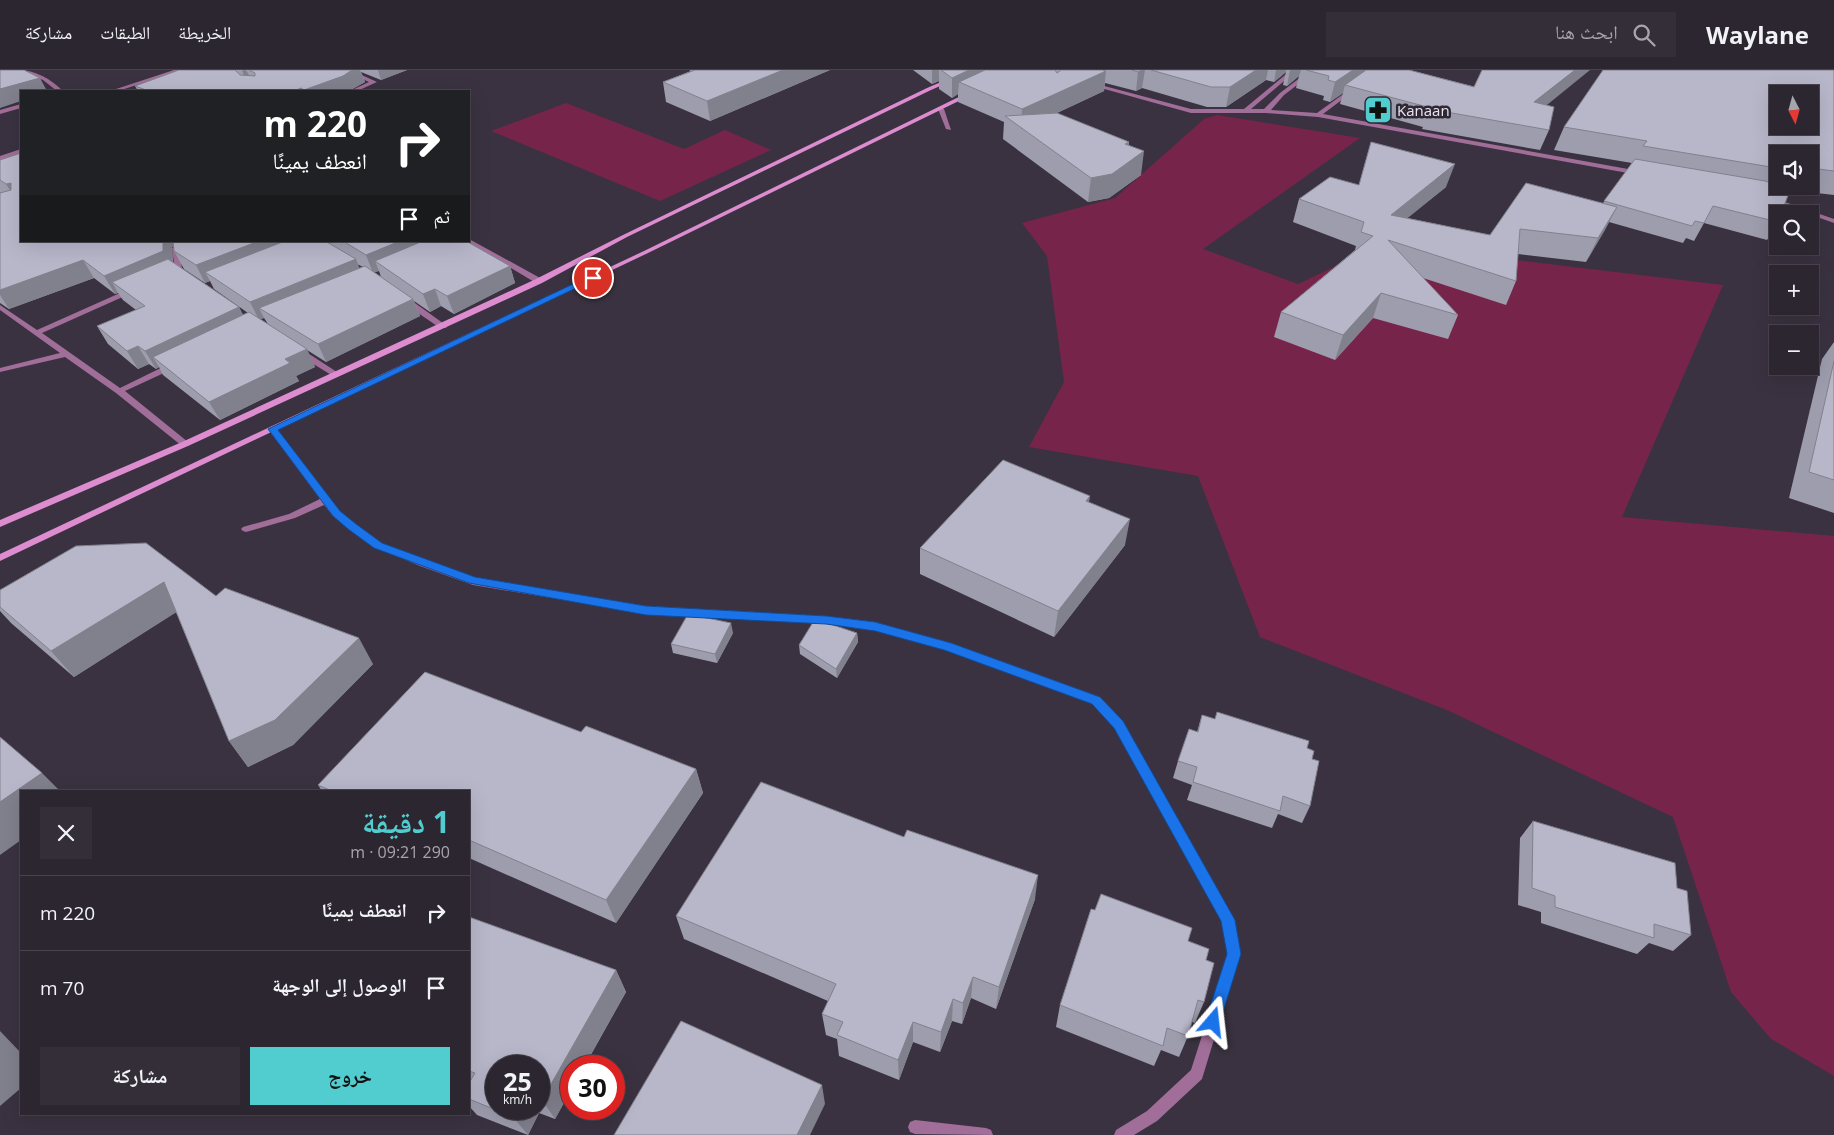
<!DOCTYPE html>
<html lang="ar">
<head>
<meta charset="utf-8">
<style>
	:root { --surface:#2c2630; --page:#342e38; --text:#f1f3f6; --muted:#a6a5ab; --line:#48434c; --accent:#52cdcf }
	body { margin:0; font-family:"Open Sans","Noto Naskh Arabic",sans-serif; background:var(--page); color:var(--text); direction:rtl; height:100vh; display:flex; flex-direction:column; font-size:19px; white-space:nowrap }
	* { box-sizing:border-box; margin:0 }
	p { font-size:16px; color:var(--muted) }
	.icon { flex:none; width:28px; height:28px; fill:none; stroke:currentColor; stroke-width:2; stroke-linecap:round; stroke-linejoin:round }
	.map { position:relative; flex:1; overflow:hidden; direction:ltr }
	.side { position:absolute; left:20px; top:720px; width:450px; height:325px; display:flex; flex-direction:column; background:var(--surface); border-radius:0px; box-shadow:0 5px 20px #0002,0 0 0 1px var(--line); direction:rtl }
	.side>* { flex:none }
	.banner { position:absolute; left:20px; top:20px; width:450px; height:152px; border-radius:0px; box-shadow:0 5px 20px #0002,0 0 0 1px var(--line); direction:rtl; background:#202124; color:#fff; overflow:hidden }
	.needle { width:32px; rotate:174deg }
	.buttons { position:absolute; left:1769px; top:15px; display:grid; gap:10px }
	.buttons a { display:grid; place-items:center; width:50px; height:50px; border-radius:0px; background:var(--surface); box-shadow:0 5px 20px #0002,0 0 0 1px var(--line); font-size:25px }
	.speed { position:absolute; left:485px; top:985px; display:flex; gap:10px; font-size:25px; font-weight:700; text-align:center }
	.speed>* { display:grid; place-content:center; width:65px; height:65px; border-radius:50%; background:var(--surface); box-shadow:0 5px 20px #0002,0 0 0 1px var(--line); line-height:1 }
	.speed small { font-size:12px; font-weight:400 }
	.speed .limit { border:8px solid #d22; background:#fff; color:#111 }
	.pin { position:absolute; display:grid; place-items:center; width:42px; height:42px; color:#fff; margin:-21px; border:2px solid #fff; border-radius:50%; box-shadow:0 1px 5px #0007 }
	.me { position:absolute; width:55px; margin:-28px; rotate:17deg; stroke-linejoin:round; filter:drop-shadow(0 0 4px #0008) }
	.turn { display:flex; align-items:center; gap:18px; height:105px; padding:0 20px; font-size:22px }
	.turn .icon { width:65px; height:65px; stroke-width:2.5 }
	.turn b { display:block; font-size:35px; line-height:42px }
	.then { display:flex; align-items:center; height:48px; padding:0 20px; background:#0003; gap:10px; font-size:19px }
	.round { display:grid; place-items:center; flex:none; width:52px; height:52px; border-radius:0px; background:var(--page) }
	.head { display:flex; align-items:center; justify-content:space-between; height:85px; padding:0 20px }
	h1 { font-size:30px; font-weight:700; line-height:38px; color:var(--accent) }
	.button { display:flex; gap:10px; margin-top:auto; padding:10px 20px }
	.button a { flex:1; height:58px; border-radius:0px; background:var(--accent); color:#111; font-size:20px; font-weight:700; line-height:58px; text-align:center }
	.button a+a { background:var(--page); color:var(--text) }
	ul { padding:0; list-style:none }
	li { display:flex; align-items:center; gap:15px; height:75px; padding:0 20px; border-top:1px solid var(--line) }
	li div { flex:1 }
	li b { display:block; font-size:19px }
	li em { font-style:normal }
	header { display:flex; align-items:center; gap:30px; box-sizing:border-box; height:70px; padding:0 25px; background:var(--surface); border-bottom:1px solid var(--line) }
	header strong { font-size:24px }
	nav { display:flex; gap:28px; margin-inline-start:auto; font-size:18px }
	.search { width:350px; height:45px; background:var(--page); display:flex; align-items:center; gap:12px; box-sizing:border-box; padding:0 18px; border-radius:0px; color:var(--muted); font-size:19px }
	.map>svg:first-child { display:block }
</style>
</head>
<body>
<header>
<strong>Waylane</strong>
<div class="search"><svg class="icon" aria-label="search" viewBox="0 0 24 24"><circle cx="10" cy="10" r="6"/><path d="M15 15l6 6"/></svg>ابحث هنا</div>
<nav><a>الخريطة</a><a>الطبقات</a><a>مشاركة</a></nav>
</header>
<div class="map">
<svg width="1834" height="1065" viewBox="0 0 1834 1065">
	<rect width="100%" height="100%" fill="#3a3240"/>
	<g fill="#77244b">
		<path d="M566,33L684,79L725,60L771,80L660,131L491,61Z"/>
		<path d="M1217,45L1360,68L1203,179L1298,214L1399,166L1507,189L1723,215L1622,447L1834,466V1006L1771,969L1731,922L1673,747L1447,640L1260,567L1198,406L1029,377L1064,312L1047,186L1022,153L1115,128L1204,49Z"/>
	</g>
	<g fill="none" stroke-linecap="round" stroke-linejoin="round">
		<g fill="#a06e98" fill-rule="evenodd">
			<path d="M18,0C35,0 51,9 63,21H57L43,10Z"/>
			<path d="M174,0H183L118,21H110Z"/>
			<path d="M343,0H351L377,12L357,21H350L369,12Z"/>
			<path d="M1291,0H1297L1251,39H1264L1280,23L1310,0H1317L1284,25L1271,40L1317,43L1353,17L1356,19L1355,20L1323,44L1639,101L1642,103L1639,105L1318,47L1266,43H1191L1090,15L1093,13L1191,39H1244Z"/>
			<path d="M21,34V38L0,44V40Z"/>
			<path d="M941,37L944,39L951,60L946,59L938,39Z"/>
			<path d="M21,79V83L0,90V86Z"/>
			<path d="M1774,128L1834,149V153L1772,131L1771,130Z"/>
			<path d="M469,169L542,209L543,211L536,213L467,172L466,171H469Z"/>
			<path d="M176,176L180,178L182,200L188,202V206H182L175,201L172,178Z"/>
			<path d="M129,219H132L136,221L42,263L120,318L171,293H177V297L125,321L188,372L189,374L188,376H182L116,323L65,287L0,302V298L60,283L0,240V235L37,260Z"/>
			<path d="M402,228H408L447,256L446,258H440L402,232Z"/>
			<path d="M297,280H303L340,304L339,306H333L297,284Z"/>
			<path d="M272,356L275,357L339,442L381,473L426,492L474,508L646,536L826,546L875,552L951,573L1100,627L1123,652L1234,850L1240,884L1202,1009L1157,1051L1134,1065H1114L1116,1060L1147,1041L1191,1000L1228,884L1222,851L1115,658L1092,633L945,579L875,560L826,554L646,544L473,515L420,496L375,477L333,446L324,435L295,448L246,462L243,461L241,459L243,457L289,444L320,429L268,359Z"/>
			<path d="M915,1050L986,1058L991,1060L993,1065L915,1064L910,1062L908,1057L910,1052Z"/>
		</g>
		<g fill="#dc8ccf" fill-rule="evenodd">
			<path d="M969,0H977L931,20L627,167L542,213L188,376L0,457V450L182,372L536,209L623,165L927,18Z"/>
			<path d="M969,22L972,24L971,25L648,183L0,491V484L644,181Z"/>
		</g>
	</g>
	<g fill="#9e9dae" fill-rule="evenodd">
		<path d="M179,0H407L381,10L361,2L365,12L349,21H138L135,16Z"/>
		<path d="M689,0H830L710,51L666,32L663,12L691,1Z"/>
		<path d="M913,0H1409L1547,35L1549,60L1540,80L1422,59L1423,57L1340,34L1343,23L1330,32L1323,30L1324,26L1296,18L1299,6L1287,16L1283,15L1286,2L1274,12L1266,10L1226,37H1207L1142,18L1136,21L1105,13L1104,21L1057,43L1129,72V75L1141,105L1109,128L1088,132L1003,69L1004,52L958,32V24L952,28L939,19V11L932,14Z"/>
		<path d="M1834,0V125L1790,120L1778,153L1767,170L1704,153L1694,171L1686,168L1683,173L1609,152L1586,192L1518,184L1516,211L1506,235L1423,208L1458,245L1448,269L1373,248L1335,290L1274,267L1281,242L1355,180L1356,176L1293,152L1299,129L1359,115L1371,72L1446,117L1407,148L1490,165L1603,133L1632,93L1554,80L1564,57ZM1778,84H1810V116H1778Z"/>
		<path d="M21,83V171H466L510,196L515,213L454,244L441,236L430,242L414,231L420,246L326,292L307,280L315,297L296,306L299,311L220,350L163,305L159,297L156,299L149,294L138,299L108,274L97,256L136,240L123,230L118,223L115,224L94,208L9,239L0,233V122L1,123H2L0,122V90ZM174,176V181L184,199L205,213L210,211L214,219L248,243L243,245L239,237L173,192L172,177ZM357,194L363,197L359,198ZM379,201L381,207L374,202ZM264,248L268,254L260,249Z"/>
		<path d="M1834,272V443L1789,428L1822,289Z"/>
		<path d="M1125,475L1054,567L920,504V478Z"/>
		<path d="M0,520L216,526L373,594L293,675L248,697L229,671L176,542L74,607L11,553L0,541Z"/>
		<path d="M733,563L717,593L673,583L671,574Z"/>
		<path d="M857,563L858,572L837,608L800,584L799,575Z"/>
		<path d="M1202,645L1307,678L1312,689L1310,736L1302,753L1278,744L1272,758L1187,730L1192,715L1173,708L1178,691L1197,662Z"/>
		<path d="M581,662L696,699L703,723L616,853L469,788V721H322L318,715Z"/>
		<path d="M1533,751L1677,818L1691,865L1673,881L1649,873L1637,884L1541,853V842L1518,835L1520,768Z"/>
		<path d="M1035,829L996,939L971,928L962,954L952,951L940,982L913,972L899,1010L839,986L837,969L826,965L822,944L828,931L684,869L676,846Z"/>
		<path d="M469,847L616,900L626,922L555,1049L539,1043L528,1065L477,1045L469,1036ZM539,996V1039H496Z"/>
		<path d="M1188,871L1206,890L1204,932L1195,953L1192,952L1188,966L1179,987L1161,980L1154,996L1056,957L1060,935Z"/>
	</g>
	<g fill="#81808d">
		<path d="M242,0H246L250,7L245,9Z"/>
		<path d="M352,0H360L365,12L349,21H305L304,20Z"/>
		<path d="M378,0H407L381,10Z"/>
		<path d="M783,0H830L710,51L707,31Z"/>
		<path d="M932,0H939V11L932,14Z"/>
		<path d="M969,0H1008L959,12L958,24L952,28V8Z"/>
		<path d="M1142,0H1145L1142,18L1136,21L1138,2Z"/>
		<path d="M1256,0H1268L1266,10L1226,37L1230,17Z"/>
		<path d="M1276,0H1286V2L1274,12Z"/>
		<path d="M1290,0H1301L1299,6L1287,16Z"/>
		<path d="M1353,0H1373L1345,15L1343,23L1330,32L1335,12Z"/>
		<path d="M1575,0H1590L1526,52L1534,32Z"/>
		<path d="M1106,1L1104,21L1022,59L1021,58L1022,39Z"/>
		<path d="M40,8L47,21H21V31L0,38V19Z"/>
		<path d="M301,18L302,21H294Z"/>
		<path d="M1129,72L1126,94L1144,81L1141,105L1109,128L1088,132L1091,108L1125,74Z"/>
		<path d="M1455,94L1446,117L1383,168L1391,145Z"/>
		<path d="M11,113L17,131L6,114Z"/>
		<path d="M1617,137L1605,160L1586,192L1598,168Z"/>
		<path d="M163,171H172L174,175L172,177L173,199L112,212L118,223L115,224L104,206Z"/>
		<path d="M259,171H308L205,202L210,211L205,213L196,195Z"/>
		<path d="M400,171H444L375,191L379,201L373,203L366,185Z"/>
		<path d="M356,189L363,207L259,238L264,248L259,250L250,232Z"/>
		<path d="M83,190L94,208L9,239L0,225V220Z"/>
		<path d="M510,196L515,213L454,244L447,226Z"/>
		<path d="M435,219L441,236L430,242L423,224Z"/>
		<path d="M1381,223L1373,248L1335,290L1343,265Z"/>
		<path d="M413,229L420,246L326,292L318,274Z"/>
		<path d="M239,237L248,255L153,287L159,297L156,299L145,281Z"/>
		<path d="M138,276L149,294L138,299L127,281Z"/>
		<path d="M307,279L315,297L296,306L299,311L220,350L209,332L285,289Z"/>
		<path d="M1090,426L1086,452V431Z"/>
		<path d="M1130,449L1125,475L1054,567L1058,541Z"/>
		<path d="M164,512L183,538L74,607L51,581Z"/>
		<path d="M731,553L733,563L717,593L715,584Z"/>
		<path d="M857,563L858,572L837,608L836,599Z"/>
		<path d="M359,568L373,594L293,675L248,697L229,671Z"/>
		<path d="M696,699L703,723L616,853L606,830Z"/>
		<path d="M42,703L60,721H21V770L0,785V732Z"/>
		<path d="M1038,805L1035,829L996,939L999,917Z"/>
		<path d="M616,900L626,922L584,996H571V1020L555,1049L542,1030Z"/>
		<path d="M973,907L971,928L962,954L963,933Z"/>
		<path d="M953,929L952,951L940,982L941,962Z"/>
		<path d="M913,952V972L899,1010L898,990Z"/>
		<path d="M0,961L21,983V1018L0,1036Z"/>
		<path d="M822,1015L825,1034L810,1065H797Z"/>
		<path d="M517,1039H537L539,1043L528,1065L513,1047Z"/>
	</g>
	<g fill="#b8b7ca" stroke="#81808d" fill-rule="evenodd">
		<path d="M0,0H24L40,8L0,19Z"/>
		<path d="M179,0H235L240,5L255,6V3L249,0H352L343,6L304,20L301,18L294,21H149L135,16Z"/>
		<path d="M695,0H783L707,31L663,12Z"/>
		<path d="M941,0H969L952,8Z"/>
		<path d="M985,0H1055L1057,3L1061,0H1102L1106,1L1022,39L959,12Z"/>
		<path d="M1132,0H1142L1138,2Z"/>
		<path d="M1151,0H1256L1230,17H1211Z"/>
		<path d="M1306,0H1353L1335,12L1328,10L1329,6Z"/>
		<path d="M1366,0H1409L1474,17L1482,0H1575L1534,32L1554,37L1549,60L1429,39L1431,38L1345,15Z"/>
		<path d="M1603,0H1834V101L1810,98V84H1778V100L1771,97L1643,76L1647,71L1564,57ZM1778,24H1810V56H1778Z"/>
		<path d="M1057,43L1129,72L1125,74L1144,81L1112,104L1091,108L1005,46Z"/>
		<path d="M1371,72L1455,94L1391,145L1490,165L1526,113L1617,137L1598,168L1520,159L1516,211L1388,170L1458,245L1381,223L1343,265L1281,242L1373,166L1361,162L1364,152L1299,129L1330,107L1359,115Z"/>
		<path d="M21,83V171H163V181L104,206L83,190L0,220V123L11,120V113L6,114L0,110V90Z"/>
		<path d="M1635,89L1765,111L1778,115V116H1780L1790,120L1781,144H1778V152L1713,136L1704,153L1695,151L1692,156L1604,131Z"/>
		<path d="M173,171H259L196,195L174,181Z"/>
		<path d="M285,171H325L356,189L250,232L205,202Z"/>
		<path d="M343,171H400L366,185Z"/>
		<path d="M423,171H466L510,196L447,226L435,219L423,224L375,191Z"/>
		<path d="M168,189L239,237L145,281L138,276L127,281L97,256L145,236L112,212Z"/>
		<path d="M365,196L413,229L318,274L259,238Z"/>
		<path d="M249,242L307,279L285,289L290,293L209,332L153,287Z"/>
		<path d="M1834,291V410L1809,402Z"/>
		<path d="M1003,390L1090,426L1086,431L1130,449L1058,541L920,478Z"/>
		<path d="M146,473L216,526L225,518L359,568L275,650L229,671L164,512L51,581L0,537V520L76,476Z"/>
		<path d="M688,544L731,553L715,584L671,574Z"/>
		<path d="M815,549L857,563L836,599L799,575Z"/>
		<path d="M425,602L581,662L586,656L696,699L606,830L469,770V721H332L318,715Z"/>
		<path d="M1217,642L1309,671L1307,678L1314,681L1312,689L1319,691L1310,736L1283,726L1280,741L1193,712L1197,697L1178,691L1189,659L1198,662L1202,645L1215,649Z"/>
		<path d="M0,667L42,703L0,732Z"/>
		<path d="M761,712L904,767L907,760L1038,805L999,917L973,907L963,933L953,929L941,962L913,952L898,990L837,965L843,952L822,944L836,914L676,846Z"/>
		<path d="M1533,751L1675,793L1677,818L1687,821L1691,865L1654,854V868L1555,837V826L1532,818Z"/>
		<path d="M1101,824L1192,858L1188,871L1209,879L1206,890L1214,893L1204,932L1198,930L1188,966L1167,958L1163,976L1060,935L1091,839L1095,840Z"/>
		<path d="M469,847L616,900L542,1030L539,1029V996H496V1039H517L513,1047L469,1029V1013L475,1003L469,1001Z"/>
		<path d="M681,951L822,1015L797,1065H614Z"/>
	</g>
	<path fill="#1a73e8" stroke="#114b97" d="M590,206L597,208L278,360L340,441L356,454L382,473L475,507L646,536L826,546L875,552L951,573L1100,627L1123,651L1235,850L1241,884L1218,958L1213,960L1207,958L1205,952L1227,884L1221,851L1114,658L1092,634L944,580L875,561L826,554L646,545L469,513L374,478L348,459L333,446L268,359Z"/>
	<defs>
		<g id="pharmacy-square" transform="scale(1.4375)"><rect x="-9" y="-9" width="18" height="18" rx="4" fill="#52cdcf" stroke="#2f2835"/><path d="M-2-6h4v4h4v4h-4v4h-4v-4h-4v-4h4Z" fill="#111"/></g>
	</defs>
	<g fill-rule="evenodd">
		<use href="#pharmacy-square" x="1378" y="40"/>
	</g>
	<g text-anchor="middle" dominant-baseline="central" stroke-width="5" stroke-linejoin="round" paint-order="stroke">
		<g font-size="15" fill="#ebe6ef" stroke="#2f2835" text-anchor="start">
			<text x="1397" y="40">Kanaan</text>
		</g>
	</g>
</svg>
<div class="buttons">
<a><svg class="needle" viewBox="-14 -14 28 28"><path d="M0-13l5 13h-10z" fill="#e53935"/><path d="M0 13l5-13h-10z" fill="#a6a5ab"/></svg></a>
<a><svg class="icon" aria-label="sound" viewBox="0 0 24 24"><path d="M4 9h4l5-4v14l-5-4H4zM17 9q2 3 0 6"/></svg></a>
<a><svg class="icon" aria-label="search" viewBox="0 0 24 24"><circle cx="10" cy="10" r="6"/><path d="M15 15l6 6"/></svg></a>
<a>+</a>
<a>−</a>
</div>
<div class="speed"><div>25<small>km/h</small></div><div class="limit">30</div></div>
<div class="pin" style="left:593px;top:208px;background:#d93025"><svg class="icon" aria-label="arrive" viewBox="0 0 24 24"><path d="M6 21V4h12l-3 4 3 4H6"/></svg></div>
<svg class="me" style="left:1213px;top:952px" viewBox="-20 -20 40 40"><path d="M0-17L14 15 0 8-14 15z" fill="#1a73e8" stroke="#fff" stroke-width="4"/></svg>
<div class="banner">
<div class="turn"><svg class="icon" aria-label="right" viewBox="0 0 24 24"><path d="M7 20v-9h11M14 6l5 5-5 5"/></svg><div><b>220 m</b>انعطف يمينًا</div></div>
<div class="then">ثم<svg class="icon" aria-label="arrive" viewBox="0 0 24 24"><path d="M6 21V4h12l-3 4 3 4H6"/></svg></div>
</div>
<section class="side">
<div class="head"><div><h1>1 دقيقة</h1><p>290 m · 09:21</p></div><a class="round"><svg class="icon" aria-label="close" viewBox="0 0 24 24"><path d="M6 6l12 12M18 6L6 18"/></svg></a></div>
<ul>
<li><svg class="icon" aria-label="right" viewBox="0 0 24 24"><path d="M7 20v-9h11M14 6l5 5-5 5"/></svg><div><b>انعطف يمينًا</b></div><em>220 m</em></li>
<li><svg class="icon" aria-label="arrive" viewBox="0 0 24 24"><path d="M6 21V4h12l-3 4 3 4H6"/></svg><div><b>الوصول إلى الوجهة</b></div><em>70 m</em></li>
</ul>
<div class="button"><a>خروج</a><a>مشاركة</a></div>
</section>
</div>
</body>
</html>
